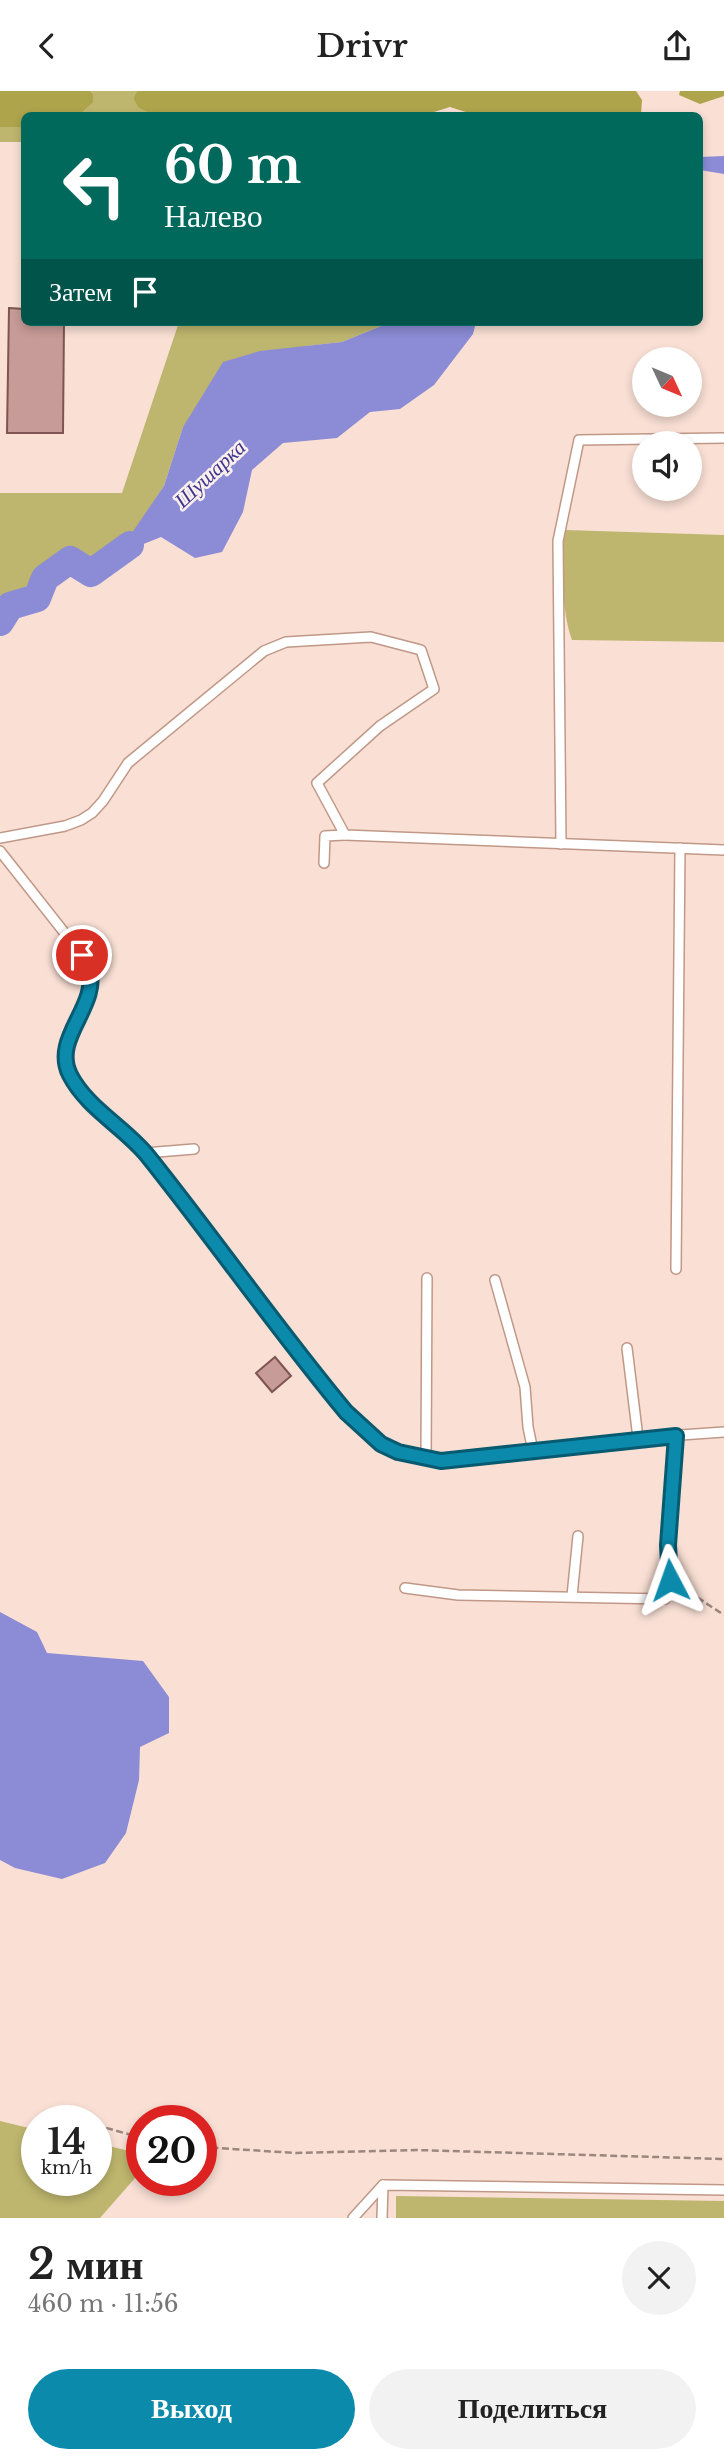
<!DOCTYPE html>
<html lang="ru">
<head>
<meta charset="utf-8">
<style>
	:root { --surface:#fff; --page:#f2f2f2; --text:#222; --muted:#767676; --accent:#0b8aac }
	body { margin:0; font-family:"Libre Baskerville",serif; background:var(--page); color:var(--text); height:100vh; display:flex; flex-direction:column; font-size:26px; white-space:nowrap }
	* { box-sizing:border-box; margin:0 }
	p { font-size:23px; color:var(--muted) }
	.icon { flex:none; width:38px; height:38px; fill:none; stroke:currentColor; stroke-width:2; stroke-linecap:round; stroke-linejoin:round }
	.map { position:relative; height:2127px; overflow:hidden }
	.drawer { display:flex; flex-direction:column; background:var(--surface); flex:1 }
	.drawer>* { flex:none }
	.top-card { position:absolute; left:21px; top:21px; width:682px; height:214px; border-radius:10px; box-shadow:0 4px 10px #0003; background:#00695c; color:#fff; overflow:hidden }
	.needle { width:46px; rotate:134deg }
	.buttons { position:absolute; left:632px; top:256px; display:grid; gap:14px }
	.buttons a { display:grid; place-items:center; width:70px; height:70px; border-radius:50%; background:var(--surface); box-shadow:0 4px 10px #0003; font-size:35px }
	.speed { position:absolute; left:21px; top:2014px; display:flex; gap:14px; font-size:35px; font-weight:700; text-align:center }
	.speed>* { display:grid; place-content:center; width:91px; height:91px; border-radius:50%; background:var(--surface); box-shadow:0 4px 10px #0003; line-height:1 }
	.speed small { font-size:18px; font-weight:400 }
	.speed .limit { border:10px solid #d22; background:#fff; color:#111 }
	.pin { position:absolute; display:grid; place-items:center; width:60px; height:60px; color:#fff; margin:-30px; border:4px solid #fff; border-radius:50%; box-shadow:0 2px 7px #0007 }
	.me { position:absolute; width:77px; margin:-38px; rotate:356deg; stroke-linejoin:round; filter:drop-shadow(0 0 5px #0008) }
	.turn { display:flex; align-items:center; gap:24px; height:147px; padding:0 28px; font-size:32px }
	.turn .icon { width:91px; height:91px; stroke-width:2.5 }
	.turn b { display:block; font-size:49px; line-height:60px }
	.then { display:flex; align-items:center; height:66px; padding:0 28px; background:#0003; gap:14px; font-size:26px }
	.round { display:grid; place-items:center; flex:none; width:74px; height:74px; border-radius:37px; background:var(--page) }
	.head { display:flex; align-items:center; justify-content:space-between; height:119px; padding:0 28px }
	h1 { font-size:42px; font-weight:600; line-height:52px }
	.action { display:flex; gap:14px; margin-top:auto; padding:14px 28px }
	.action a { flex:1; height:80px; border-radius:42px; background:var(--accent); color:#fff; font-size:28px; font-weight:600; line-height:80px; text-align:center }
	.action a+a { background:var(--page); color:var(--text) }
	header { display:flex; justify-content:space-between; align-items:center; height:91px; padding:0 28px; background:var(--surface); font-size:32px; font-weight:600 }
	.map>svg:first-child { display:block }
</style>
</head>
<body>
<header><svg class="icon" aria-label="back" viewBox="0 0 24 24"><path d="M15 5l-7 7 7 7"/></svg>Drivr<svg class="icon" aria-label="share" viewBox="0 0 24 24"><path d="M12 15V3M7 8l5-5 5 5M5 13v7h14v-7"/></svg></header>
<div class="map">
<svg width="724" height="2127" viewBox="0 0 724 2127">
	<rect width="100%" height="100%" fill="#f9dfd4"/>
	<g fill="#beb66e">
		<path d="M90,0H137L133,7L138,15L153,24H79L93,12V3Z"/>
		<rect x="0" y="36" width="24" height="15"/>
		<path d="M179,231H391L342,251L307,255L183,336L164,395L140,432L125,453L98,472L89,475L71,460L57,463L34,480L27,495L0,513V402H122Z"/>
		<path d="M565,439L724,444V551L572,549C561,519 561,471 565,439Z"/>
		<path d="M0,2030L37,2039V2090H96V2052L142,2063V2079L100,2127H0Z"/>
		<path d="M396,2105L724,2110V2127H396Z"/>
	</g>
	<g fill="#aea44c">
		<path d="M0,0H90L93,3V12L79,24H24V36H0Z"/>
		<path d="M137,0H636L642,9L641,24H475L450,16L424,24H153L138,16L133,7Z"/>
		<path d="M680,0H724V5L700,13L679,4Z"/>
	</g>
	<g fill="#8b8bd6">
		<path d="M724,65V83L700,79V66Z"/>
		<path d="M391,231H476L473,243L434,294L400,318L370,321L337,347L283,352L252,379L243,421L222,461L195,467L161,446L131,458L104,479L98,472L125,452L164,395L183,336L223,271L260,260L342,251Z"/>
		<path d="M0,1521L37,1541L47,1562L143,1570L169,1606V1642L140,1656L139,1689L126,1742L105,1772L62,1788L15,1777L0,1769Z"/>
	</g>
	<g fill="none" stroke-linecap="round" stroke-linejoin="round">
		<path stroke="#8b8bd6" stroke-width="28" d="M0,531L10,515L37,507L45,487L70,469L91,482L130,454"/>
	</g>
	<g fill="#c79b97" stroke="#7e5553" stroke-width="2">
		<path d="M9,217L24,218V231H64L63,342H7Z"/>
		<path d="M275,1266L291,1285L272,1301L256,1282Z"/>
	</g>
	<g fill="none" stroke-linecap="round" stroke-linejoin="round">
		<g stroke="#c09887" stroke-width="12">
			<g id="service">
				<path d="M0,747L65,735L81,729L92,722L103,710L128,672L264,560L286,551L371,546L421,559L434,598L380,635L317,692L345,744L724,759"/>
				<path d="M561,753L558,450L579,349L724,347"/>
				<path d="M0,760L82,864L89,880L90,894L86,909L68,951L65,971L71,986L82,1001L145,1062L325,1296L346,1321L381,1353L398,1361L426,1367L458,1369L638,1347L724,1341"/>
				<path d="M324,772L325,745L345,744"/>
				<path d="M145,1062L194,1058"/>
				<path d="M676,1178L680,757"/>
				<path d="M495,1189L525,1296L528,1336L533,1360"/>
				<path d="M627,1257L638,1347"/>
				<path d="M426,1367L427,1187"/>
				<path d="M405,1497L458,1504L665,1508L670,1489L668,1454L676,1345"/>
				<path d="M572,1505L578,1445"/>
				<path d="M353,2127L383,2094"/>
				<path d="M382,2127L383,2094L724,2099"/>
			</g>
		</g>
		<g stroke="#9c877e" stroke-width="2.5" stroke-dasharray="7 3.5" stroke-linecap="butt">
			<path d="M680,1495L724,1524"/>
			<path d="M81,2029L83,2030"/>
			<path d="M96,2034L142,2047"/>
			<path d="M201,2056L296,2062L416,2059L724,2068"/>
		</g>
		<use href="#service" stroke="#fff" stroke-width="9"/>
	</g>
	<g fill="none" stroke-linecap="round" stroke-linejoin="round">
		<g stroke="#075a70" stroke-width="18">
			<path id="route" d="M82,864C84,868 87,873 89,878C100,915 51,947 70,984C87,1017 124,1036 147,1064C215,1149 277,1238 346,1321L381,1353L398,1361L441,1370L676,1345L668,1454L670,1489"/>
		</g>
		<use href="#route" stroke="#0b8aac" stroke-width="12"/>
	</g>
	<g text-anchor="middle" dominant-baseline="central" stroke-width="5" stroke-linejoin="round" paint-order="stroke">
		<g font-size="21" font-style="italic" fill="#40368e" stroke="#f9f0ed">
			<text transform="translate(210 383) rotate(-43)">Шушарка</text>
		</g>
	</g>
</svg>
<div class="buttons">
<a><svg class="needle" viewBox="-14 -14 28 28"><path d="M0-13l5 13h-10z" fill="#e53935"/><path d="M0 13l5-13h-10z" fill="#767676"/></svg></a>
<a><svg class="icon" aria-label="sound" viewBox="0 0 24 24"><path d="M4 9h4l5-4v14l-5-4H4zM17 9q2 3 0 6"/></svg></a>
</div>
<div class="speed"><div>14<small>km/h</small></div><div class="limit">20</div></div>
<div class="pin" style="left:82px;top:864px;background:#d93025"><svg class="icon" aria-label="arrive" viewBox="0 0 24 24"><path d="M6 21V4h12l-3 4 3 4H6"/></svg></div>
<svg class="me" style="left:670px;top:1489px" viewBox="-20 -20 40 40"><path d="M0-17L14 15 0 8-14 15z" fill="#0b8aac" stroke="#fff" stroke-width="4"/></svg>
<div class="top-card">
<div class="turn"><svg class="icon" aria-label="left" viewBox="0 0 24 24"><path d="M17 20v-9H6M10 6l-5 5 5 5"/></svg><div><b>60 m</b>Налево</div></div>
<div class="then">Затем<svg class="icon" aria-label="arrive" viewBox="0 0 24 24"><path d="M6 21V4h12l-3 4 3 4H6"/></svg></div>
</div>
</div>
<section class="drawer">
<div class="head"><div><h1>2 мин</h1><p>460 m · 11:56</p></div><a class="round"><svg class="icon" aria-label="close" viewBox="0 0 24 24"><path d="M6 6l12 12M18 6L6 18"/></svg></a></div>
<div class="action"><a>Выход</a><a>Поделиться</a></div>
</section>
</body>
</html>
